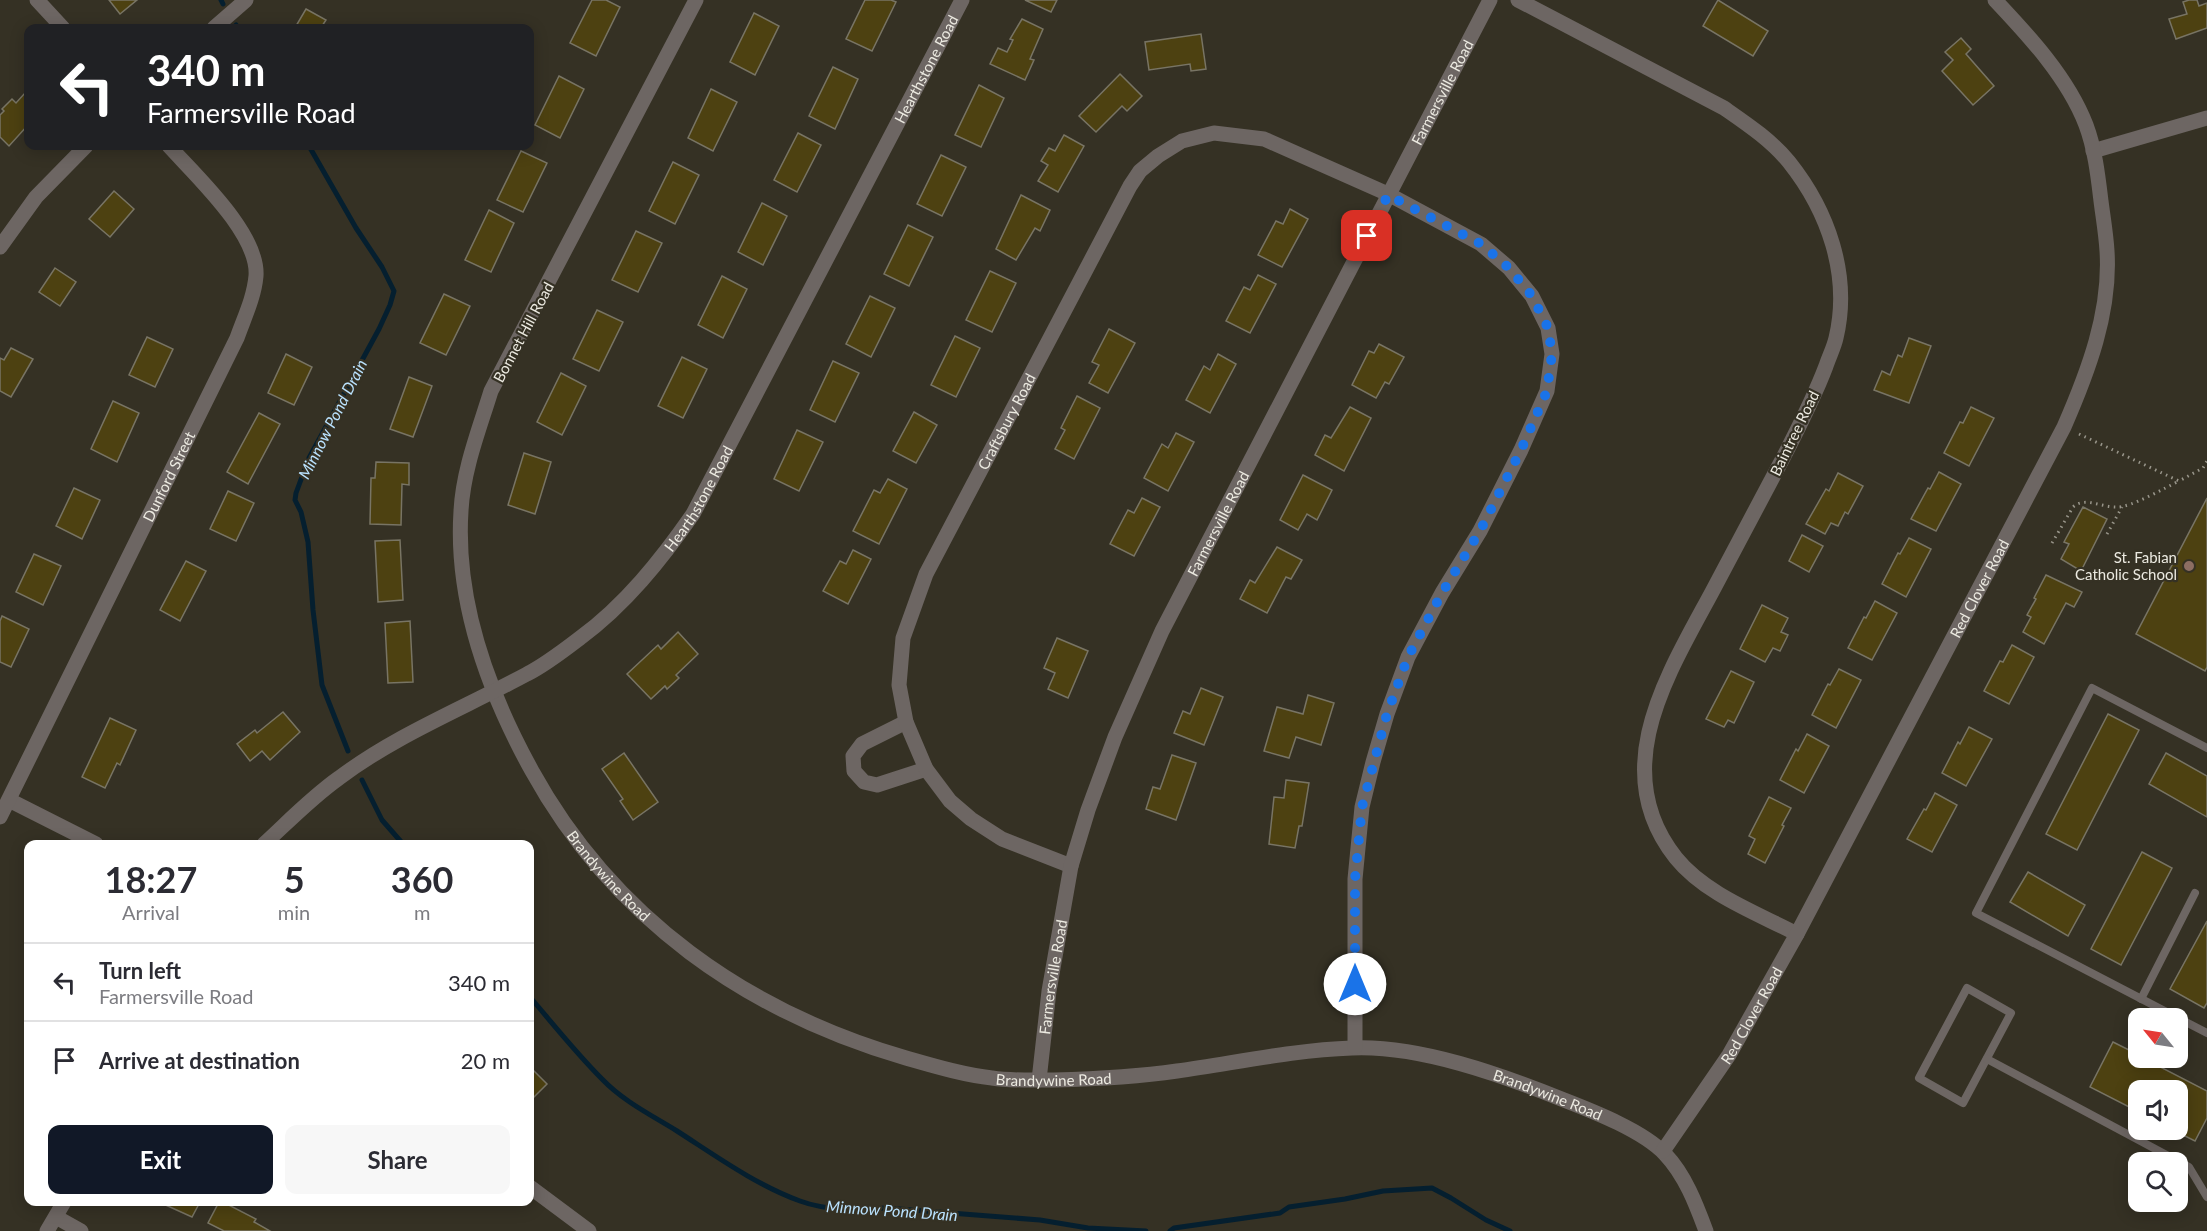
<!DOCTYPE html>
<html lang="en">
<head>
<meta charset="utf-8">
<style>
	:root { --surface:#fff; --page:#f7f7f7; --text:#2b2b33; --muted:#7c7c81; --line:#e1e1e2; --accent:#111827 }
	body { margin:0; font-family:Lato,sans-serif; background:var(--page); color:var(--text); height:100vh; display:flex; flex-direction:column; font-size:22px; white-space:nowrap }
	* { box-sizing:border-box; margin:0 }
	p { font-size:20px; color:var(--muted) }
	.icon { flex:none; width:33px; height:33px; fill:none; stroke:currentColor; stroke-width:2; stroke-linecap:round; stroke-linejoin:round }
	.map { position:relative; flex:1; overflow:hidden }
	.details { position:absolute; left:24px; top:840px; width:510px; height:366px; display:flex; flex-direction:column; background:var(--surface); border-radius:12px; box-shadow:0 3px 15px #0003 }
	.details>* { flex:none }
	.guide { position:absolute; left:24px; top:24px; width:510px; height:126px; border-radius:12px; box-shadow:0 3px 15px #0003; background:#202124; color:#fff; overflow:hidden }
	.needle { width:39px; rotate:300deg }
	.controls { position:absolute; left:2128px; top:1008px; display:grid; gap:12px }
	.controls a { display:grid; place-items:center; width:60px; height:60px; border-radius:12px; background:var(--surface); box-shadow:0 3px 15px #0003; font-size:30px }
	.pin { position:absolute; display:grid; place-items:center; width:51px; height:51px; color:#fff; margin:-26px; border-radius:12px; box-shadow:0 3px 9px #0006 }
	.me { position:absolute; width:66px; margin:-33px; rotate:0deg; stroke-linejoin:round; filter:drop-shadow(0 0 4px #0008) }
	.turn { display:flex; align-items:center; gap:21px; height:126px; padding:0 24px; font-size:27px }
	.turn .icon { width:78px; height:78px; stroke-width:2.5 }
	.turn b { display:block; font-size:42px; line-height:51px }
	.eta { display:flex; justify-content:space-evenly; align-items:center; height:102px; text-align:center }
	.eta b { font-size:36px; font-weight:700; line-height:42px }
	.button { display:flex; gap:12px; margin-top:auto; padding:12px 24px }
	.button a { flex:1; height:69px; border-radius:12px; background:var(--accent); color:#fff; font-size:24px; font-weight:700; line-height:69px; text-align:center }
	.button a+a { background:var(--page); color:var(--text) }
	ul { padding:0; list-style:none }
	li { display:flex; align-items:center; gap:18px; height:78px; padding:0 24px; border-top:2px solid var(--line) }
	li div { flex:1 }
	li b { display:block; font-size:22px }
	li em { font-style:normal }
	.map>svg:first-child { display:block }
</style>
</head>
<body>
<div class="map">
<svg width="2207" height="1231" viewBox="0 0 2207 1231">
	<rect width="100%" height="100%" fill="#353124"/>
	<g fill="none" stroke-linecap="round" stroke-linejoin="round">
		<g stroke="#051f2f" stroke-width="5">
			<path d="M221,0L223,4"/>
			<path d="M236,25L238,28"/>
			<path d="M309,146L356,228L382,267L394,291L390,305L379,329L309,458L296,493L295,500L301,512L308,542L313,610L322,685L348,751"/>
			<path d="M362,780L382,820L403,844"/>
			<path d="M530,997C553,1024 576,1053 602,1079C623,1101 651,1115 677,1131C716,1156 756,1185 800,1201C827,1211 858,1210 886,1208L1040,1220L1088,1228L1146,1231"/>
			<path d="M1170,1231L1174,1228L1280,1213L1289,1207L1345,1199L1383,1191L1432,1188L1451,1198L1486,1220L1510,1231"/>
		</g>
	</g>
	<g fill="#4d4111" stroke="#787464" stroke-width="1.5">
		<path d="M109,0H137L120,14Z"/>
		<path d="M592,0H606L620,7L596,56L570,43Z"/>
		<path d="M865,0H891L896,2L872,51L846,39Z"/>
		<path d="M1025,0H1057L1051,12Z"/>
		<path d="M1718,0L1768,31L1753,56L1703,26Z"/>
		<path d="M2189,0H2197L2199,6L2207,3V28L2176,39L2169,19L2187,14L2183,2Z"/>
		<path d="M306,9L326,20L322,26L326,28H300L296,26Z"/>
		<path d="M754,13L779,26L755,75L730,62Z"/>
		<path d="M1022,19L1043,29L1030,59L1034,60L1025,80L990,64L998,48L1007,52L1013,40L1010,39Z"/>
		<path d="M1201,34L1206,69L1191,71L1190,64L1149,70L1145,42Z"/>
		<path d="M1961,38L1971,49L1966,54L1994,86L1973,105L1942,71L1953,60L1945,52Z"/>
		<path d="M833,67L858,79L835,129L809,116Z"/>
		<path d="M1120,74L1142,96L1127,111L1122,106L1096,132L1079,116Z"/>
		<path d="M559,76L584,89L560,138L535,125Z"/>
		<path d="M979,85L1004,98L981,147L955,135Z"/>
		<path d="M711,89L737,102L713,151L688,138Z"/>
		<path d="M25,93L28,96V125L9,146L0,137V115L4,111L2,109L12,99L16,103Z"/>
		<path d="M798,133L821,145L797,192L774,180Z"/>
		<path d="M1064,135L1084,146L1058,192L1038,181L1048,165L1041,161L1049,148L1055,151Z"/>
		<path d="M521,151L547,163L523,212L497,200Z"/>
		<path d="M941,155L966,167L942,216L917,204Z"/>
		<path d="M673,162L699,175L675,224L649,211Z"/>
		<path d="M114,191L134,209L110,237L89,219Z"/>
		<path d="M1021,195L1050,210L1040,231L1035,228L1016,260L996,249Z"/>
		<path d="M762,203L787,216L763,265L738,252Z"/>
		<path d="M1290,209L1308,219L1282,267L1258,255L1276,221L1283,224Z"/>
		<path d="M489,210L514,223L491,272L465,260Z"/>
		<path d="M908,225L933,237L909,286L884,274Z"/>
		<path d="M636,231L662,243L638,292L612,280Z"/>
		<path d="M55,268L76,282L60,306L39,292Z"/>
		<path d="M990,271L1016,283L992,332L966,320Z"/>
		<path d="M1258,275L1276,284L1250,333L1226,321L1244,287L1250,290Z"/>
		<path d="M722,276L747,289L723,338L698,325Z"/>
		<path d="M444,294L470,306L446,355L420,343Z"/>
		<path d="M870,296L895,308L871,357L846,344Z"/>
		<path d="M597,310L623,322L599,371L573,359Z"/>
		<path d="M1109,329L1135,343L1108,393L1089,383L1099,365L1092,362Z"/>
		<path d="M955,336L980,348L956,397L931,385Z"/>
		<path d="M147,337L173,349L155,387L129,375Z"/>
		<path d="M1909,338L1931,346L1909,403L1874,390L1882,371L1890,375L1898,355L1902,357Z"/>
		<path d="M1379,344L1404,357L1389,384L1385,382L1376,398L1352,385L1369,351L1374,353Z"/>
		<path d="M11,348L33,359L11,397L0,391V358L4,360Z"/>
		<path d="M286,354L312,367L294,405L268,393Z"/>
		<path d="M1218,354L1236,364L1210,413L1186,400L1204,366L1210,370Z"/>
		<path d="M682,357L707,369L683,418L658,406Z"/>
		<path d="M833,361L859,373L835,422L810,410Z"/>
		<path d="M561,373L586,386L562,435L537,422Z"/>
		<path d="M409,377L432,386L413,437L390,429Z"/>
		<path d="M1077,396L1100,408L1074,459L1055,449L1065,430L1061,428Z"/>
		<path d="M113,401L139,413L117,462L91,449Z"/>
		<path d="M1350,407L1371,418L1344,471L1315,455L1325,435L1331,438Z"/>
		<path d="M1971,407L1994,418L1969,466L1944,453L1960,422L1963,423Z"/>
		<path d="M914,412L937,425L916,463L893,451Z"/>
		<path d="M259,413L280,424L248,484L227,472Z"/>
		<path d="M797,430L823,442L799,491L774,479Z"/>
		<path d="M1176,433L1194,442L1168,491L1144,478L1162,444L1168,448Z"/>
		<path d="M524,453L551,462L535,514L508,505Z"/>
		<path d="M376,462L409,463V485L402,484L401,525L370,524L371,478H375Z"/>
		<path d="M1939,472L1961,484L1936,531L1911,519L1928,488L1930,489Z"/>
		<path d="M1838,473L1863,486L1848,514L1845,512L1838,526L1831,523L1825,534L1806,524L1826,489L1829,491Z"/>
		<path d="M1303,475L1332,490L1317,520L1307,514L1298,530L1280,520Z"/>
		<path d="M888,479L907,489L879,544L853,531L874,490L880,493Z"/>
		<path d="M74,488L100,500L82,539L56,526Z"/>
		<path d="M228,491L254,503L236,541L210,529Z"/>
		<path d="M1142,498L1160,507L1134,556L1110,544L1128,510L1134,513Z"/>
		<path d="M2207,498V667L2205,671L2136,634Z"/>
		<path d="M2083,507L2107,519L2081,571L2061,559L2069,544L2064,542Z"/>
		<path d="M1802,535L1823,546L1809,572L1789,561Z"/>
		<path d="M1909,538L1931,549L1906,597L1882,584L1898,553L1900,554Z"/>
		<path d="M400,540L403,600L378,602L375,541Z"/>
		<path d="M1277,547L1302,560L1291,579L1286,577L1267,613L1240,599L1250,580L1255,583Z"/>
		<path d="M853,550L871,559L848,604L823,591L840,561L846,564Z"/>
		<path d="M34,554L61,566L43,605L16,592Z"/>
		<path d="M186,561L206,571L180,621L160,610Z"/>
		<path d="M2046,575L2082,592L2074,607L2066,603L2044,644L2023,632L2031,617L2027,615L2036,599L2034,598Z"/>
		<path d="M1875,601L1897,613L1872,660L1848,648L1864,617L1866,618Z"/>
		<path d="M1762,605L1788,618L1781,632L1788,635L1780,651L1773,648L1765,662L1740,649Z"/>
		<path d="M2,616L29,629L11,667L0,662V621Z"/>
		<path d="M410,621L413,682L388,683L385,623Z"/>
		<path d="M678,632L698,654L676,675L679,678L667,689L665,686L651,699L627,674L658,645L661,649Z"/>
		<path d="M1057,638L1088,651L1068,698L1048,689L1055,673L1044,668Z"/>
		<path d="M2012,645L2034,657L2009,704L1984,691L2000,661L2003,662Z"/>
		<path d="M1839,669L1861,680L1836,728L1812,715L1828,684L1830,685Z"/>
		<path d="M1731,671L1754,682L1734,723L1728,720L1724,727L1706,719Z"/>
		<path d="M1201,688L1223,697L1204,745L1174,733L1183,711L1190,714Z"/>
		<path d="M1308,695L1334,703L1321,745L1296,737L1289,758L1264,751L1277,707L1303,714Z"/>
		<path d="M283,712L300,732L270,760L262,751L250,761L237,744L255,730L257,733Z"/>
		<path d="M2108,714L2139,730L2077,850L2046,834Z"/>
		<path d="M110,718L136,730L120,765L117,763L105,788L82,777Z"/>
		<path d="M1969,727L1992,739L1966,786L1942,773L1958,742L1960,744Z"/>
		<path d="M1807,734L1829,746L1804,793L1780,780L1796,749L1798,751Z"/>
		<path d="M624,753L658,802L633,820L620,801L623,799L602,769Z"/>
		<path d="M2166,753L2207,776V817L2149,784Z"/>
		<path d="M1172,755L1196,763L1176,820L1146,809L1153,787L1160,789Z"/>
		<path d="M1286,780L1309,783L1302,826H1299L1295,848L1269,844L1274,797L1284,798Z"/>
		<path d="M1935,793L1957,805L1932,852L1907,839L1924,809L1926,810Z"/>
		<path d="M1769,797L1791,808L1782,825L1784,826L1765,863L1748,854L1755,839L1749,836Z"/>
		<path d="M2142,852L2172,868L2121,965L2091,949Z"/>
		<path d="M2028,872L2085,905L2068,936L2010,902Z"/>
		<path d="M2207,921V1003L2204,1008L2170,989Z"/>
		<path d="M2113,1042L2139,1055V1058H2143L2207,1091V1118L2195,1141L2173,1130H2178V1090H2139V1112L2090,1087Z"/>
		<path d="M530,1067L547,1084L530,1101Z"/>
		<path d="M159,1202H200L192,1217Z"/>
		<path d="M219,1202H223L256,1219L254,1222L270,1231H224L208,1223Z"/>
	</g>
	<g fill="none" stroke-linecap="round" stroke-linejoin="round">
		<g stroke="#99968b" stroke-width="3" stroke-dasharray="1.5 4.5" stroke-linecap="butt">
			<path d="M2079,434L2179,481L2203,468L2207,461"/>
			<path d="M2107,534L2122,507"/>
			<path d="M2052,543L2073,507C2085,496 2102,508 2118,507C2131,507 2165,488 2179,481"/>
		</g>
		<g stroke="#6d6663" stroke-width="8">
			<path d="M2207,748L2092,688L1976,913L2207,1033"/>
			<path d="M1967,988L2011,1013L1963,1103L1919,1078Z"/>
			<path d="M2141,999L2195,893"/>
			<path d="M1987,1059L2189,1167L2207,1197"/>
		</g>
		<g stroke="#6d6663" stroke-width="15">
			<path d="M37,0L63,28"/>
			<path id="s1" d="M696,0L491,391C479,430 463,470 461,511C455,602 489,693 532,771C613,918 747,1012 906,1058C934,1066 964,1075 992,1078C1012,1081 1034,1080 1054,1080C1095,1079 1136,1077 1177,1071C1235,1063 1293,1050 1352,1048C1419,1045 1502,1075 1564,1100C1595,1112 1643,1131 1665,1154C1685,1175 1696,1204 1706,1231"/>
			<path d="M1518,0L1724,108C1747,124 1771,140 1789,162C1828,211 1851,275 1836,338C1834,347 1829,357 1826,366C1814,398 1798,429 1782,460C1759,504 1735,548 1712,592C1668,674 1606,770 1676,858C1705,894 1757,913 1797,934"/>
			<path d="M214,28L246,0"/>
			<path d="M2093,151L2207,118"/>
			<path d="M0,247L36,197L86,146"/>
			<path d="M906,722L862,744L853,756L854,771L864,782L877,785L926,769"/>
			<path d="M9,800L96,844"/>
			<path id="s2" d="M0,817L237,338C244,318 254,298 256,276C259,234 196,176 169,146"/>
			<path id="s3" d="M264,844C288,822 312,797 339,778C396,735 464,708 527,674C545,665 563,651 580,638C625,605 661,560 693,514L962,0"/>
			<path id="s4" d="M1071,866L1002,839L971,819L950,801L926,769L906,722L899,685L903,638L926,574L1130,186L1140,171L1158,156L1182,141L1214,133L1264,139L1388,194L1481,244L1509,268L1532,296L1548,328L1552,354L1547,391L1521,450L1480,531L1442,593L1408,657L1387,714L1373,762L1362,807L1355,879V1047"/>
			<path id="s5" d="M1039,1080L1049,991L1071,866L1088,810L1115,737L1162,631L1490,0"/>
			<path id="s6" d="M1663,1151L1729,1055L1797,934L2064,427C2088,372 2111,312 2107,251C2106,234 2103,217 2101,201C2098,176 2095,149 2086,125C2068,78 2029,36 1995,0"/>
			<path d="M530,1187L589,1231"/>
			<path d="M56,1217L81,1231"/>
			<path d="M47,1231L64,1202"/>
		</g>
	</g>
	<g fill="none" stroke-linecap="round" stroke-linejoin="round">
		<path stroke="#1a73e8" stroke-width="10" stroke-dasharray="0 18" d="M1355,984V879L1362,807L1387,714L1408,657L1442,593L1480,531L1521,450L1547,391L1552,354L1548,328L1532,296L1509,268L1481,244L1388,195L1367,236"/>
	</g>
	<circle fill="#8d6e63" stroke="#353124" stroke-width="2" cx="2189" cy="566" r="6"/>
	<g text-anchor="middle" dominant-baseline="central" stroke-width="4.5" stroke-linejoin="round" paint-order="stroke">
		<g font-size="15" fill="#eceae1" stroke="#353124">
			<text stroke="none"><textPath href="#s3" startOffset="1050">Hearthstone Road</textPath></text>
			<text stroke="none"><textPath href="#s5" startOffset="1076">Farmersville Road</textPath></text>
			<text transform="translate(523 332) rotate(-62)">Bonnet Hill Road</text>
			<text stroke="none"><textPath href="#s4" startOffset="555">Craftsbury Road</textPath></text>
			<text transform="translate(1794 433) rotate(-64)">Baintree Road</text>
			<text stroke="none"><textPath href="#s2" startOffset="380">Dunford Street</textPath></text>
			<text stroke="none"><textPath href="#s3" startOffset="564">Hearthstone Road</textPath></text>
			<text stroke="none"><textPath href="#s5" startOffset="590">Farmersville Road</textPath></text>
			<text stroke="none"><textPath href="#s6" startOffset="646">Red Clover Road</textPath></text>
			<text stroke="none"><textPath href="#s1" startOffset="969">Brandywine Road</textPath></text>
			<text stroke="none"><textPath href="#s5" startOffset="104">Farmersville Road</textPath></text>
			<text stroke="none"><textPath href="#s6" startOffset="162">Red Clover Road</textPath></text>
			<text stroke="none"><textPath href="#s1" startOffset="1473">Brandywine Road</textPath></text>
			<text stroke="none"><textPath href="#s1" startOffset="1976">Brandywine Road</textPath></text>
		</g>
		<g font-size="15" fill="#eceae1" stroke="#353124" text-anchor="end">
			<text x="2177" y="557">St. Fabian<tspan x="2177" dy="17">Catholic School</tspan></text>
		</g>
		<g font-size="16" font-style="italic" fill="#bae2fe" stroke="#353124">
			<text transform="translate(332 419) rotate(-63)">Minnow Pond Drain</text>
			<text transform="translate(892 1210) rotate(4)">Minnow Pond Drain</text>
		</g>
	</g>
</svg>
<div class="controls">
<a><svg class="needle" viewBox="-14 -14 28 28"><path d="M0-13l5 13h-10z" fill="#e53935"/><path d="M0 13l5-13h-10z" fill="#7c7c81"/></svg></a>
<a><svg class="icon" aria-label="sound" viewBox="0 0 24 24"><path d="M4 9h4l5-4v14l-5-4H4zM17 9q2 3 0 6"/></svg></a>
<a><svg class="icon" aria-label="search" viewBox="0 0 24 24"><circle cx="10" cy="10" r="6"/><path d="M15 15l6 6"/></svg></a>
</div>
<div class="pin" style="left:1367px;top:236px;background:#d93025"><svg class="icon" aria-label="arrive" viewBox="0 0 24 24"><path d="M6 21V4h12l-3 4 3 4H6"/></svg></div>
<svg class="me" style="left:1355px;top:984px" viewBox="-20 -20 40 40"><circle r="19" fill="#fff"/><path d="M0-13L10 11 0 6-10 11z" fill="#1a73e8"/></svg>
<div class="guide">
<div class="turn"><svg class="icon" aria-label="left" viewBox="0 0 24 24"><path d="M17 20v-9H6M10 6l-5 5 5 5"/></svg><div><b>340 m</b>Farmersville Road</div></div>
</div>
<section class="details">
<div class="eta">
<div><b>18:27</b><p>Arrival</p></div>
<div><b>5</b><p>min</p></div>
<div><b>360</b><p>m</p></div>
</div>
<ul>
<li><svg class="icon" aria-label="left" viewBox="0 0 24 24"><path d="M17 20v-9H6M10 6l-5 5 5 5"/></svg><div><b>Turn left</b><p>Farmersville Road</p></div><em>340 m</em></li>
<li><svg class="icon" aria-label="arrive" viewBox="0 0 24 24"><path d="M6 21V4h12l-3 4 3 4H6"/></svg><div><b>Arrive at destination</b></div><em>20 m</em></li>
</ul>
<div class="button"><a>Exit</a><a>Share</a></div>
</section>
</div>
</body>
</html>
